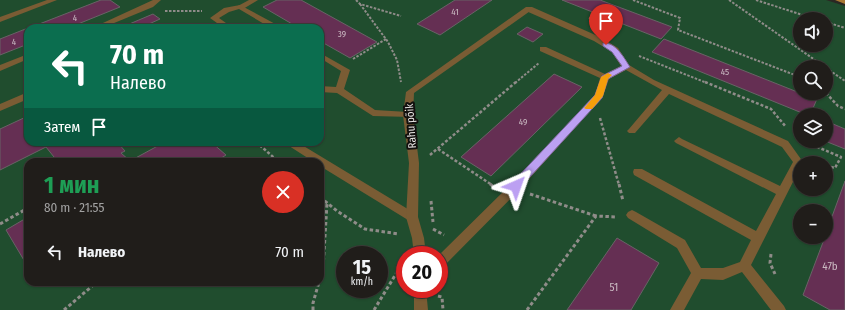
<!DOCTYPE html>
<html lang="ru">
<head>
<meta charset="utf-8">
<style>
	:root { --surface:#201d1a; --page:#2d2a27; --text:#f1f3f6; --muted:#a2a2a2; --line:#3d3b39 }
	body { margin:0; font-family:"Fira Sans Condensed",sans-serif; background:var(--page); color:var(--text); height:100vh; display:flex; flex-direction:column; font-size:15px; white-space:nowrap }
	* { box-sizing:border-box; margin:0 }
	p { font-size:13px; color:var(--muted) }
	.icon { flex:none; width:22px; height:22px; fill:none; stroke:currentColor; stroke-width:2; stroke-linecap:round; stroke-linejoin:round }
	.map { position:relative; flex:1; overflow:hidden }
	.side { position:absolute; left:24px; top:158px; width:300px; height:128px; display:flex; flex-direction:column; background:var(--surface); border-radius:12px; box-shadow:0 1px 3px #0004,0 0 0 1px var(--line) }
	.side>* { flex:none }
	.banner { position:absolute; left:24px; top:24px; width:300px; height:122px; border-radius:12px; box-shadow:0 1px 3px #0004,0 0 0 1px var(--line); background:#0b6e4f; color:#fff; overflow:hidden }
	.controls { position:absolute; left:793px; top:12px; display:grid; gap:8px }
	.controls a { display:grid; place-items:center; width:40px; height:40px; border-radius:50%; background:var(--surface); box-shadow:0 1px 3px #0004,0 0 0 1px var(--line); font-size:20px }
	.speed { position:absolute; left:336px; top:246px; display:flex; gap:8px; font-size:20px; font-weight:700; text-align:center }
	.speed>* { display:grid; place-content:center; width:52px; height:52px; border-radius:50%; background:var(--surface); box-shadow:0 1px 3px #0004,0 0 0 1px var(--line); line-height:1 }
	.speed small { font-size:10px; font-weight:400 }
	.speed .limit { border:6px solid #d22; background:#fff; color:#111 }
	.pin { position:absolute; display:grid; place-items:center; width:34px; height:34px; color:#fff; margin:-41px -17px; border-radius:50% 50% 50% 0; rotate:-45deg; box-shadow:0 0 4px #0007 }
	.pin .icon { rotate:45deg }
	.me { position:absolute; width:44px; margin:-22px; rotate:43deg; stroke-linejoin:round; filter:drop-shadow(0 0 3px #0008) }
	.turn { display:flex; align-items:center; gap:14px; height:84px; padding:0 20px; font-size:18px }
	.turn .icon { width:52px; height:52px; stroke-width:2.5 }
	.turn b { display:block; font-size:28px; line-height:34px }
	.then { display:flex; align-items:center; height:38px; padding:0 20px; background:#0003; gap:8px; font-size:15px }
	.round { display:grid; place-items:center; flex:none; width:42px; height:42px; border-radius:21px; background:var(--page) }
	.summary { display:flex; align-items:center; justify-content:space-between; height:68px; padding:0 20px }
	h1 { font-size:24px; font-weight:700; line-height:30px; color:#1e9e55 }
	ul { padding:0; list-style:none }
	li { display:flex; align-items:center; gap:12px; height:52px; padding:0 20px }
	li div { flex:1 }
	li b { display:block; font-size:15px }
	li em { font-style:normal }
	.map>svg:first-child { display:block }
</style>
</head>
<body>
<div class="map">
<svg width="845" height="310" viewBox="0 0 845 310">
	<rect width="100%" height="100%" fill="#2b2723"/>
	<path fill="#204d2e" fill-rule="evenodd" d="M0,0H826L845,6V310H0ZM800,19H826V45H800ZM28,28H320V142H28ZM800,67H826V93H800ZM800,115H826V141H800ZM28,162H320V282H28ZM800,163H826V189H800ZM800,211H826V237H800ZM345,255H379V289H345ZM405,255H439V289H405Z"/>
	<g fill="#652f53" stroke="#696366">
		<path d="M101,0H110L120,7L68,28H29Z"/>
		<path d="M277,0H301L377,42L350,58L320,41V28H299L263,7Z"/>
		<path d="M455,0H492L440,35L417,24Z"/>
		<path d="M562,0H600L672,27L661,39Z"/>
		<path d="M153,14L160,19L140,28H131L127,25Z"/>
		<path d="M527,27L543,34L533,42L517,34Z"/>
		<path d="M28,28V44L0,55V39Z"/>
		<path d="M664,39L800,93L817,99L810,115H807L652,52Z"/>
		<path d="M554,74L582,87L491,176L461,157Z"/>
		<path d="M28,116V142H117L125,151L121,153L130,161L165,142H211L226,155L215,162H58L46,147L0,170V129Z"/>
		<path d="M826,121L845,129V149L825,141Z"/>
		<path d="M845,181V310H830L803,295L825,237H826V233Z"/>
		<path d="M28,217V267L6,230Z"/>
		<path d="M617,238L659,263L631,310H567Z"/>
	</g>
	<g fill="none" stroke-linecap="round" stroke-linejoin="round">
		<g stroke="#8f8c89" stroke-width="2" stroke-dasharray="2.5 1.5" stroke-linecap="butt">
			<path d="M356,0L360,4L401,16"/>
			<path d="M633,0L680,18L678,30L800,77"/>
			<path d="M729,0L825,67"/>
			<path d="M756,0L815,19"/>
			<path d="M360,4L388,42L397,60L401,82"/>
			<path d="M165,11H202"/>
			<path d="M589,18L613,27L614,32"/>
			<path d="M826,22L845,28"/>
			<path d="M639,56L707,83"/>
			<path d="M353,59L386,39"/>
			<path d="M826,68L845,81"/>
			<path d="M515,83L539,63"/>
		</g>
		<g stroke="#8f8c89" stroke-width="2.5" stroke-dasharray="3 2" stroke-linecap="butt">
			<path d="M705,82L771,109L786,127"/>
			<path d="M826,93L838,106L845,109"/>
			<path d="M600,118L619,185"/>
			<path d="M803,141L841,157L835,168L826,166"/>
			<path d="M256,142L279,162"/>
			<path d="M438,149L492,185"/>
			<path d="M430,155L516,82"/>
		</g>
		<g stroke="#8f8c89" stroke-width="3" stroke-dasharray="3.5 2.5" stroke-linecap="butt">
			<path d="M490,184L493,186"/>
			<path d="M619,184L623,201"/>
			<path d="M530,194L596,216"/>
			<path d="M320,197L337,211L365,229L399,234"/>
			<path d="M431,201L433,222"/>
			<path d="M0,224L28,208"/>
			<path d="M433,229L444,235"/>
			<path d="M771,254L770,263L775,274"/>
			<path d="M320,279L323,269L327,203"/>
			<path d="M438,296L442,297L443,310"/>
			<path d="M64,310L97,282"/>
			<path d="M313,310V303L319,282"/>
			<path d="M374,310L405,259"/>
			<path d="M527,310L596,216L617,217"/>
		</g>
		<g fill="#7a5c34" fill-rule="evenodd">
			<path d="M47,0H57L0,22V17Z"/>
			<path d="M153,0H161L153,7L102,28H92Z"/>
			<path d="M240,5L279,26L280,28H271L239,9L229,12L219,18L233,28H224L210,18L224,8Z"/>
			<path d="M526,7H532L600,37L618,48L629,65L654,80L788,141L803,162L800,163V168L751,265L784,306L786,310H771L742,272L723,280L701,279L684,310H670L691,273L677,248L628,218L626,215L628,212L632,210L636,212L685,240L701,268H723L740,262L751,240L634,175L633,172L634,169H642L756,231L776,194L676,143L674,141L679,137L682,139L780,186L793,162L782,147L669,94L635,133H629L627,131L629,129L662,90L626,70L609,79L602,98L520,189L443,267L439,268V255L512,183L595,95L600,78L540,51V47H546L605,74L621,66L612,52L594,41L526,11Z"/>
			<path d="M320,53L350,70L344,89L375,110L408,112L411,113L413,115L411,117L373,116L337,93L320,92V86L336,87L341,71L320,58Z"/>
			<path d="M28,54V59L0,71V65Z"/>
			<path d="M28,92V99L0,111V104Z"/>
			<path d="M284,142H297L416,214L418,217L416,220L412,222L408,220L320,166V162H314L286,144Z"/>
		</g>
		<g fill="#7a5c34" fill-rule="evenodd">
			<path d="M249,0H258L243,9H240L236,7Z"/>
			<path d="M526,7H529L533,9L414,93L413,115L419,163L418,217L424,238L426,255H414L412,238L406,217L409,163L403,115L406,92Z"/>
			<path d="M414,289H426L428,310H414Z"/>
		</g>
		<path fill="#a97934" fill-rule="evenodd" d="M835,0H845V4Z"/>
	</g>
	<path fill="#bca0f2" stroke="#7a689d" d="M603,43C616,42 624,58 630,67L608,79L602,98L519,189H512L511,186L512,183L595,95L602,76L622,66L612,52L603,46Z"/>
	<path fill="#f59e0b" d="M608,73L612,75L608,79L603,96L592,109H586L584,108L586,106L595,95L601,77Z"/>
	<g text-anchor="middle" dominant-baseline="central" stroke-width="4" stroke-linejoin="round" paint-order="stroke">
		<g font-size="9" fill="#cabac2">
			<text x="455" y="12">41</text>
			<text x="75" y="18">4</text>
			<text x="342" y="34">39</text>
			<text x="14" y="42">4</text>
			<text x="725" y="72">45</text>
			<text x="523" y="122">49</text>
		</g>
		<g font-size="11" fill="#ece9e7" stroke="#12100e">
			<text transform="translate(411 126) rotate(-94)">Rahu põik</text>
		</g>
		<g font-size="11" fill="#cabac2">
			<text x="830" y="266">47b</text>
			<text x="614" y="287">51</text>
		</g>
	</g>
</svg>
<div class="controls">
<a><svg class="icon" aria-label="sound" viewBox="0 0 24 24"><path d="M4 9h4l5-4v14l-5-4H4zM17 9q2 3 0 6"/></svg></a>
<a><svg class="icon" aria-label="search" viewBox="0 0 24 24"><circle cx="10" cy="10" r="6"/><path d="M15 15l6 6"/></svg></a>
<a><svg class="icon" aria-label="layers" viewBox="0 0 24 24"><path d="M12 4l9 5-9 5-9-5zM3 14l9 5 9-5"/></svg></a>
<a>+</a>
<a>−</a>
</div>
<div class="speed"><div>15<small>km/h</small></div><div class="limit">20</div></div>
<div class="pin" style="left:606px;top:45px;background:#d93025"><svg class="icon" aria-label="arrive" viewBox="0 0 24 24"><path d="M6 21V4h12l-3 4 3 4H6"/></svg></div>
<svg class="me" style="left:516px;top:186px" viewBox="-20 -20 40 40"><path d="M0-17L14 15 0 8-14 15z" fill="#bca0f2" stroke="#fff" stroke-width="4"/></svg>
<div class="banner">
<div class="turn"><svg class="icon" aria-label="left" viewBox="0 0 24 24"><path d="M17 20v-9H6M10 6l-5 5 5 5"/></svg><div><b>70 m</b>Налево</div></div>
<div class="then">Затем<svg class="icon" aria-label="arrive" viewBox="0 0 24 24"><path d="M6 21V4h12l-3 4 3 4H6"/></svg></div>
</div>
<section class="side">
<div class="summary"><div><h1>1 мин</h1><p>80 m · 21:55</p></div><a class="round" style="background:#d93025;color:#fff"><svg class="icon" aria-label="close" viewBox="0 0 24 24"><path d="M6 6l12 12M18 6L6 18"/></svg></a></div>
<ul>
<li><svg class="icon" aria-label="left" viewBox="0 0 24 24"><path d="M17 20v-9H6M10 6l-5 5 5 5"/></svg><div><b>Налево</b></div><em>70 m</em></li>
</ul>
</section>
</div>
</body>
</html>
